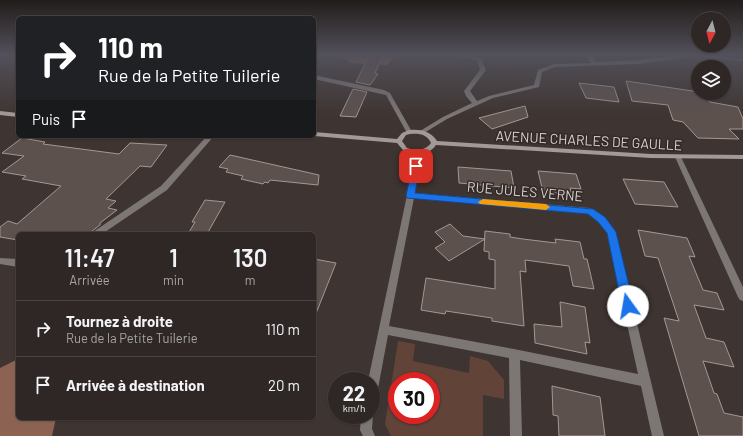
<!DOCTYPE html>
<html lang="fr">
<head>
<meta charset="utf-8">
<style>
	:root { --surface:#2e2725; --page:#3a3332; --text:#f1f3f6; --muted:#a7a5a7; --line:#494442 }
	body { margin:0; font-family:Barlow,sans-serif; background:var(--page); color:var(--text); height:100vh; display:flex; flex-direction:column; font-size:15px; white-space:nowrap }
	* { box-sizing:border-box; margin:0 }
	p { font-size:13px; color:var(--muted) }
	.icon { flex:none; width:22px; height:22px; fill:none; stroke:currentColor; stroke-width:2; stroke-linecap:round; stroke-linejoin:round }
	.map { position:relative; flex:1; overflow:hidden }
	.details { position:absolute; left:16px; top:232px; width:300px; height:188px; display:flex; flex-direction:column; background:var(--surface); border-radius:6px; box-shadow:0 1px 3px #0004,0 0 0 1px var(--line) }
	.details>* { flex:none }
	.banner { position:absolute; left:16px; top:16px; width:300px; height:122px; border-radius:6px; box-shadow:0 1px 3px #0004,0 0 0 1px var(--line); background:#202124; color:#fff; overflow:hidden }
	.needle { width:26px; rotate:187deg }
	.tools { position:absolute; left:691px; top:12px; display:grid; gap:8px }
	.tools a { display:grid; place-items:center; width:40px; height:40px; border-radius:50%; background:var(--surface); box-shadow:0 1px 3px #0004,0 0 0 1px var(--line); font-size:20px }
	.speed { position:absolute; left:328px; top:372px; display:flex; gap:8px; font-size:20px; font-weight:700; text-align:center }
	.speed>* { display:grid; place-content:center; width:52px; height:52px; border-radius:50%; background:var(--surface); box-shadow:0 1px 3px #0004,0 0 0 1px var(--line); line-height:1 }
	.speed small { font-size:10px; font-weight:400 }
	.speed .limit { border:6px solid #d22; background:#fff; color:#111 }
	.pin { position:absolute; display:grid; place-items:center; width:34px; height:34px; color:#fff; margin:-17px; border-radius:8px; box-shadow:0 2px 6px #0006 }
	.me { position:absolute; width:44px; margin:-22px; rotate:347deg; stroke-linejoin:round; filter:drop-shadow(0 0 3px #0008) }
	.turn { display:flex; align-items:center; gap:14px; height:84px; padding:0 16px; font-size:18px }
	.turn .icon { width:52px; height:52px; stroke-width:2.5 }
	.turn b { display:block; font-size:28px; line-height:34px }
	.then { display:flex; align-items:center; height:38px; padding:0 16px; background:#0003; gap:8px; font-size:15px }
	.eta { display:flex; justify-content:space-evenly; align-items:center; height:68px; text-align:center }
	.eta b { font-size:24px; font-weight:600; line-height:28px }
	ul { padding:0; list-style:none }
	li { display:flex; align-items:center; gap:12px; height:56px; padding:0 16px; border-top:1px solid var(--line) }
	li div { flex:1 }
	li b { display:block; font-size:15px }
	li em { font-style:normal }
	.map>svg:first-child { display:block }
</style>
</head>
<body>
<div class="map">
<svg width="743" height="436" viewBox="0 0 743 436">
	<rect width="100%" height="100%" fill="#3e3431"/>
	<path fill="#614338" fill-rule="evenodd" d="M398,341L415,344L413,361L469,373L470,356L488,361L504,380V399L483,395V436H391L385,424ZM397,381H431V415H397Z"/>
	<g fill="#8c6353">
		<path d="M391,54L395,57L387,65L351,63L337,55Z"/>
		<path d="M18,359V418H56L52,436H0V368Z"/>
	</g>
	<g fill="#5c514d" stroke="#a39893">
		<path d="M370,54L383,55L375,73L378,74L370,85L356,82Z"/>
		<path d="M626,81L706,93L710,102L738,107L743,119V129H729L739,139L698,138L683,122L673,120L668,105L632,101Z"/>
		<path d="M579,83L614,87L619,102L586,98Z"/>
		<path d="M353,89L367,92L356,117L340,116Z"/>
		<path d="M525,106L528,117L492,129L479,118Z"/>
		<path d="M22,138L45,142L43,144L119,154L130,143L167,145L151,167L140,166L106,199L116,201L108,208L117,210L100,223V225L92,231L91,234H18V240L0,237V227L8,221L17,224L61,186L22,179L26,176L2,172L24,156L2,153Z"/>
		<path d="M230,155L319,175L318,185L270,180L268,183L265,182L263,184L241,179L243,176L226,172L228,169L219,167Z"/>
		<path d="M458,167L511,171L514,188L459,183Z"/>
		<path d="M538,171L576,174L581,189L570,188L572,194L543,192Z"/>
		<path d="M623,179L664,182L678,207L635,204Z"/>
		<path d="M205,200L225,202L207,234H188L195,222H192Z"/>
		<path d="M450,224L463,236L485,239L449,261L435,248L445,242L435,232Z"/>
		<path d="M638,230L687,238L695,257L689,256L703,290L717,293L724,310L694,305L706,338L724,342L734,367L703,361L714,393L717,394L724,413L743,417V436H699L664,318L679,321L658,258L645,256Z"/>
		<path d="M485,231L510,234V237L523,239L556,243L555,239L580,242L584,259H587L594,289L573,286L569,266L525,260L526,272L520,271L524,326L492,321V318L446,311L445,314L421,310L426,278L495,289V260L489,259V252L484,251Z"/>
		<path d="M314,259L336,263L315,316H314Z"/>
		<path d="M560,302L585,307L590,343L585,342L587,354L535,343L534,324L562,327Z"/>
		<path d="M552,386L600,397L605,436H559L558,416L553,415Z"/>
	</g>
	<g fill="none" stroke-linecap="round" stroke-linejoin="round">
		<g fill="#7c7775" fill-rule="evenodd">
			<path d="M452,54H464L481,59L486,70L470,91L477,101L489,96L534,85L538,70L554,64L591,63L585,54H590L596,62L638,60L688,54H705L743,59V61L696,56L638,64L555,67L542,72L539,87L493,98L447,119L424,133H420V131L443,117L472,103L466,96L464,91L480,70L477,60Z"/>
			<path d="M314,75L384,90L390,93L412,132L409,134L407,133L386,95L314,79Z"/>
			<path d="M207,136H214L167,190L102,234H92L93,232L161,186Z"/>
			<path d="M419,150L422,152L415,193L590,208L604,217L615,232L664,436H652L641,386L520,360L522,436H510L509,358L388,335L377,394L375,398L371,400V381H368L416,152ZM414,198L588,214L598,221L607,233L638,374L514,349L389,326Z"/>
			<path d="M678,155L681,157L743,287V301L740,300L738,297L675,157Z"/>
			<path d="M0,258L18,259V267L0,264Z"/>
			<path d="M371,411L373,415L372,429L375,436H363L360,430L361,415H371Z"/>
		</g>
		<g fill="#a29a97" fill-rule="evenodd">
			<path d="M0,111L18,113V117L0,115Z"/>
			<path d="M409,130C420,129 431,131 437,141L651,154L743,155V159L651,158L436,145C428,157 414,154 403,150L397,143L314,136V132L397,139L402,133ZM410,134C419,133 427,134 431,143C425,151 416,151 407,148L402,141L406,135Z"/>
		</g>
	</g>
	<linearGradient id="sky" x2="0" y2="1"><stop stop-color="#221d1b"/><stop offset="0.47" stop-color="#52505a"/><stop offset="1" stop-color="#52505a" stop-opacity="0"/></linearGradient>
	<rect width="743" height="116" fill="url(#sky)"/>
	<path fill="#1a73e8" stroke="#114b97" d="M416,164L420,166L415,193L593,209L605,217L616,232L634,306L632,310L628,311L624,310L622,306L607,233L598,222L588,214L407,198L406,196L412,166Z"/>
	<path fill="#f59e0b" d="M483,199L546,204L550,207L546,210L480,204L478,202Z"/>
	<g text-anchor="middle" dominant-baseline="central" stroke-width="3" stroke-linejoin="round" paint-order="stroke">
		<g font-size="14" fill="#d8d2d0" stroke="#332a27">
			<text transform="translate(589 140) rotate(3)">AVENUE CHARLES DE GAULLE</text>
			<text transform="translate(525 191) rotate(5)">RUE JULES VERNE</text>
		</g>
	</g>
</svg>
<div class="tools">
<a><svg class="needle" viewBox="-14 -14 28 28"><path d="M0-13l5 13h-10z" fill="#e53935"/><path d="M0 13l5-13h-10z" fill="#a7a5a7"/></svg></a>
<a><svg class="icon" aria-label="layers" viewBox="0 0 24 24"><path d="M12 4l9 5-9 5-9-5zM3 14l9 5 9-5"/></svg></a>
</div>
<div class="speed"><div>22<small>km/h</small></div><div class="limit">30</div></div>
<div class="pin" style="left:416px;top:166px;background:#d93025"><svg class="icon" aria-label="arrive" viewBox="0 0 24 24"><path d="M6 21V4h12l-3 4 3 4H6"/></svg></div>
<svg class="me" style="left:628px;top:306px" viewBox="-20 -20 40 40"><circle r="19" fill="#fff"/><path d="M0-13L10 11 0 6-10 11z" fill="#1a73e8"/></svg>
<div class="banner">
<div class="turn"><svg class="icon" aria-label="right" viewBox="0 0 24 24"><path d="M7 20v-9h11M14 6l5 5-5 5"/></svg><div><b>110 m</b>Rue de la Petite Tuilerie</div></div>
<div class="then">Puis<svg class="icon" aria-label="arrive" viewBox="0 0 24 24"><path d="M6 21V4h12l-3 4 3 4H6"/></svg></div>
</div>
<section class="details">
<div class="eta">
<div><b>11:47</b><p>Arrivée</p></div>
<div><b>1</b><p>min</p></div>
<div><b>130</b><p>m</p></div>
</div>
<ul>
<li><svg class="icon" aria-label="right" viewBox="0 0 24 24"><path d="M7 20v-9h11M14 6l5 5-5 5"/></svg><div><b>Tournez à droite</b><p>Rue de la Petite Tuilerie</p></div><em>110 m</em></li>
<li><svg class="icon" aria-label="arrive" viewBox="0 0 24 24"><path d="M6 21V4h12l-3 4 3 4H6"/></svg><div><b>Arrivée à destination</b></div><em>20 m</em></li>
</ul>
</section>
</div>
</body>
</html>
